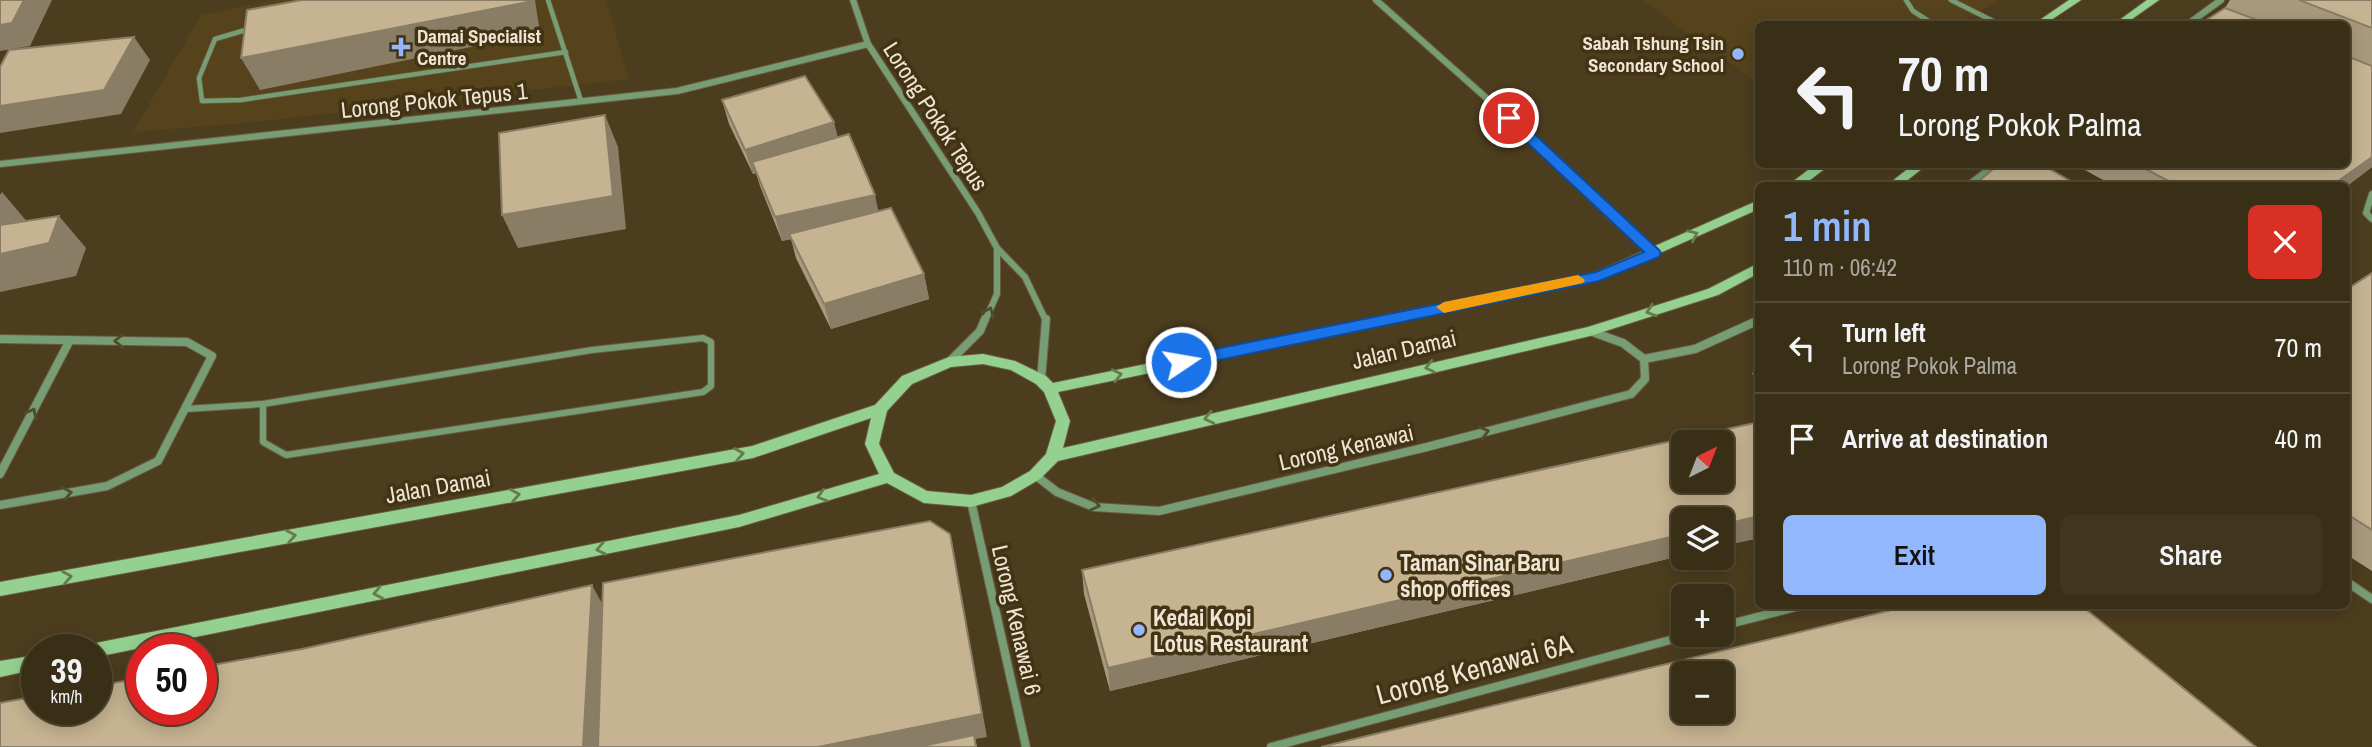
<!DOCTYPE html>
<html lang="en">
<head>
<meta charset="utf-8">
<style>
	:root { --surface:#392e16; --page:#40361f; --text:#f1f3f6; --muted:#aba8a1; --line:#534a35; --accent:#93b7fd }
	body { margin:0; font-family:"Archivo Narrow",sans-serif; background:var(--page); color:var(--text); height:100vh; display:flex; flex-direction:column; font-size:26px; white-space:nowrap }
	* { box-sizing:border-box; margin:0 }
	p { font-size:23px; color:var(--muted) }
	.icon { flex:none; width:38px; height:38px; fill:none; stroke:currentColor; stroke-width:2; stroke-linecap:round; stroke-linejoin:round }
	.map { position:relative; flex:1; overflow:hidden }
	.panel { position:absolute; left:1755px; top:182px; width:595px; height:427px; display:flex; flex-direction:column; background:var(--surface); border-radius:10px; box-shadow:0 4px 18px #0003,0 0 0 2px var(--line) }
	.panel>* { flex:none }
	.banner { position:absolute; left:1755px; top:21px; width:595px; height:147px; border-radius:10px; box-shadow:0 4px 18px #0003,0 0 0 2px var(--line); background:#392e16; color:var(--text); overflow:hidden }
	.needle { width:46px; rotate:42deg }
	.buttons { position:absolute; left:1671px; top:430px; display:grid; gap:14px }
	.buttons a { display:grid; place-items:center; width:63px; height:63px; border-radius:10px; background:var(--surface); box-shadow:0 4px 18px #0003,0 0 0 2px var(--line); font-size:35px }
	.speed { position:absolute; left:21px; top:634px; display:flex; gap:14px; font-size:35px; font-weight:700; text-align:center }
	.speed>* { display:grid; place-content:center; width:91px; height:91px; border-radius:50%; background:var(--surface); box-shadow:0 4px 18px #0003,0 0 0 2px var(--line); line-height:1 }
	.speed small { font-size:18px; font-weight:400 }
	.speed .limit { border:10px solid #d22; background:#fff; color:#111 }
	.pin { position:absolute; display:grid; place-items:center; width:60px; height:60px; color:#fff; margin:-30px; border:4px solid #fff; border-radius:50%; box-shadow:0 2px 7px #0007 }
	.me { position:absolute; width:77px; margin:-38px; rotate:78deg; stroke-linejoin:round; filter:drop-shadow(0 0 5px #0008) }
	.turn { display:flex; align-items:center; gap:24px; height:147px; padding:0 28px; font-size:32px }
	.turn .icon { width:91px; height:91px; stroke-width:2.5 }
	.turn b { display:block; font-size:49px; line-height:60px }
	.round { display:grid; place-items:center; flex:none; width:74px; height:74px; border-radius:10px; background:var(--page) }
	.headline { display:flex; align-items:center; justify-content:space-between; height:119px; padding:0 28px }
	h1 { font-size:42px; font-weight:600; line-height:52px; color:var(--accent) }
	.action { display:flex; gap:14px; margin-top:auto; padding:14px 28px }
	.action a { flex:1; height:80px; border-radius:10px; background:var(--accent); color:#111; font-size:28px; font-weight:600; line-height:80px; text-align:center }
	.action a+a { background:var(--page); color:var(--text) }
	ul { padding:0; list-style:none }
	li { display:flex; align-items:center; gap:21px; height:91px; padding:0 28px; border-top:2px solid var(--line) }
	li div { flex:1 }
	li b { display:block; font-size:26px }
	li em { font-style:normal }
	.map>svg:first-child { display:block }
</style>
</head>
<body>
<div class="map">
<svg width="2372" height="747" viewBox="0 0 2372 747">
	<rect width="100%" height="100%" fill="#4c3d1e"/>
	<g fill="#56431c">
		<path d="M275,0H606L629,79L245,123L133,132L201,15Z"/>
		<path d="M1641,0H1999L1959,24H1759V83Z"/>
	</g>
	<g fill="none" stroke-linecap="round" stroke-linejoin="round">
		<g stroke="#695b3f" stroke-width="6">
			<g id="lane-far1">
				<path d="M548,0L581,101"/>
				<path d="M1906,0L1913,11L1933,24"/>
				<path d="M1951,0L1999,24"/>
				<path d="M249,29L215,39L199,78L202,101L241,100L566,52"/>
			</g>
		</g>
		<g stroke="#695b3f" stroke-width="8">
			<g id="lane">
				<path d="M703,338L711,342V386L703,392L286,455L263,442V404L592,350Z"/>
				<path d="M186,409L263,404"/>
			</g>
		</g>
		<g stroke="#695b3f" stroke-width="8">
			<g id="street-far1">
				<path d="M853,0L868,44L978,213L997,248L1025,277L1046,321"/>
				<path d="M1376,0L1528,135L1654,253"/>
				<path d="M2188,24L2221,0"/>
				<path d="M0,164L677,91L868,44"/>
				<path d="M1967,186L1996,164"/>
				<path d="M2372,194L2366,213L2372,219"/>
				<path d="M985,321L997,294V248"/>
				<path d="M1757,321L1759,320"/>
			</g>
		</g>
		<g stroke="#695b3f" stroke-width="10">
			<g id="street">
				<path d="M1590,331L1623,343L1644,359L1695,349L1759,320"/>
				<path d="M0,339L187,342L212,356L158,461L107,486L0,505"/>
				<path d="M949,362L980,331L985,319"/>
				<path d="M1041,380L1046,319"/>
				<path d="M0,474L70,340"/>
				<path d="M1035,475L1057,492L1094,507L1159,511L1423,448L1631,394L1645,379L1644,359"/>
				<path d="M971,501L1026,747"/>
				<path d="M2347,582L2372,599"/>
				<path d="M1722,626L1800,606"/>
				<path d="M1271,747L1689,635"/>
			</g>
		</g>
		<g stroke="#695b3f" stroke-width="2">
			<g id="secondary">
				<path d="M2069,0H2081L2045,24H2034Z"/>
				<path d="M2147,0H2159L2125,24H2114Z"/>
				<path d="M1816,164H1831L1802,186H1787Z"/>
				<path d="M1914,164H1928L1900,186H1886Z"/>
				<path d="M1759,200V209L1599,280L1058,392L1070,421L1063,448L1588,327L1708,289L1759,263V273L1718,295L1590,336L1058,461L1040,479L1011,496L971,507L924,503L887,483L739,527L96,657V649H88L90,645L96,643L739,515L879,474L865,444L871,418L753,458L0,596V582L752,446L875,405L902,376L949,357L983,354L1015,361L1046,376L1053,383L1596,272ZM983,364L1011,370L1036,384L1044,392L1056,421L1046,454L1030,471L1002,487L971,495L927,491L894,473L879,444L887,411L912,384L951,367Z"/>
				<path d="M37,655V669L0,677V661Z"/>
			</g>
		</g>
		<use href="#lane-far1" stroke="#779d74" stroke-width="4.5"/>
		<use href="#lane" stroke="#779d74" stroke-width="6"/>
		<use href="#street-far1" stroke="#779d74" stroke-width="6"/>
		<use href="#street" stroke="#779d74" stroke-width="8"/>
		<use href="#secondary" fill="#94d190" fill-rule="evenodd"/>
	</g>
	<g fill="#a99a7d" fill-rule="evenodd">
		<path d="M2230,0H2372V167L2347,186H2114L2074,164H2347V24H2200L2225,8Z"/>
		<path d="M722,100L838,138L878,211L924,274L929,299L831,329L796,258L791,239L782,241L760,186L756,173L753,174L729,124Z"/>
		<path d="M2372,273V571L2347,555V289Z"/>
		<path d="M1759,360V379L1752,374Z"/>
		<path d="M1759,422V538L1722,546V520H1684V555L1110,691L1084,594L1082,570ZM1684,443H1722V481H1684Z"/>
	</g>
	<g fill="#8a7d66">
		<path d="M24,0H52L30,46L0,51V25Z"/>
		<path d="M528,0H535L540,33L260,90L241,58Z"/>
		<path d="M134,37L150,60L121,114L0,133V106Z"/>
		<path d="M605,115L618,147L626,229L518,248L502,215Z"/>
		<path d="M834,122L840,146L752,162L756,173L753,174L745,150Z"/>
		<path d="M2372,157V167L2347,186H2331Z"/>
		<path d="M2,192L29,224L59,216L86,248L76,276L0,292V195Z"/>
		<path d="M875,195L880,219L789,234L791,239L782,241L775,217Z"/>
		<path d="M924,274L929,299L831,329L824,304Z"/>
		<path d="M1759,516V538L1722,546V525Z"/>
		<path d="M950,534L987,737L975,739L977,747H818Z"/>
		<path d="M1684,534V555L1110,691L1108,668Z"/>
		<path d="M592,585L605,609L599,747H583Z"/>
	</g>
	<g fill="#c5b391" stroke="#8a7d66" stroke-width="2" fill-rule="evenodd">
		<path d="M0,0H24L12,23L0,25Z"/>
		<path d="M302,0H528V2L241,58L247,10Z"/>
		<path d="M2299,0H2372V28Z"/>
		<path d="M2225,8L2268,24H2200Z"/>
		<path d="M134,37L104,90L0,106V67L9,50Z"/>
		<path d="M2347,56L2372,66V157L2334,184L2331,186H2178L2136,164H2347Z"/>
		<path d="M805,76L834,122L745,150L722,100Z"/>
		<path d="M605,115L613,196L502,215L499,133Z"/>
		<path d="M849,134L875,195L775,217L752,162Z"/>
		<path d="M1999,164H2041L2079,186H1973Z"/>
		<path d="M891,208L924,274L824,304L789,234Z"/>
		<path d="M59,216L49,243L0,254V225Z"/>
		<path d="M2372,273V530L2347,514V289Z"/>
		<path d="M1759,422V516L1722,525V520H1684V534L1108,668L1082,570ZM1684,443H1722V481H1684Z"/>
		<path d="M930,521L950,534L982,714L818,747H598L603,583Z"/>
		<path d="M592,585L583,747H0V703L37,696V709H96V686L142,678V709H201V667L302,649Z"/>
		<path d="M1908,606H2082L2256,747H1321ZM1684,674H1722V712H1684Z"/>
		<path d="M974,735L976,747H918Z"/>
	</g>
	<defs><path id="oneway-chevron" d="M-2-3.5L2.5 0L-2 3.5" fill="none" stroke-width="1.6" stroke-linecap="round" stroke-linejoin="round" transform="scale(1.75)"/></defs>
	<g stroke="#677a4c">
		<use href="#oneway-chevron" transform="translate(1693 235) rotate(-25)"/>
		<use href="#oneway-chevron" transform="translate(1651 311) rotate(162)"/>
		<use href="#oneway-chevron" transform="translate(1430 367) rotate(167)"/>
		<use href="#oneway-chevron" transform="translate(1117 375) rotate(-12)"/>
		<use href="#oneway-chevron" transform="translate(1209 418) rotate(167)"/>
		<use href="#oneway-chevron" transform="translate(739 454) rotate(-10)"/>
		<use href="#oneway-chevron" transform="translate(515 495) rotate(-10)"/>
		<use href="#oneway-chevron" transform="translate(822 496) rotate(163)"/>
		<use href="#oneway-chevron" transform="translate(291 536) rotate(-10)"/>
		<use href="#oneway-chevron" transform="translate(601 549) rotate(169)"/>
		<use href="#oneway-chevron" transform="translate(67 577) rotate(-10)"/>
		<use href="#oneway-chevron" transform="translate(378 593) rotate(169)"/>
	</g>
	<g stroke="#4f4e2c">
		<use href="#oneway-chevron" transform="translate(989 312) rotate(-66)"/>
		<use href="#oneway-chevron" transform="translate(119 341) rotate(-179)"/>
		<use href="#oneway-chevron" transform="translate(32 413) rotate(-62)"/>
		<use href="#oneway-chevron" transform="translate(1484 432) rotate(-15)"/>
		<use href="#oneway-chevron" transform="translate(67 493) rotate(-10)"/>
		<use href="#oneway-chevron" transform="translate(1095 505) rotate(13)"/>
	</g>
	<path fill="#1a73e8" stroke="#114b97" stroke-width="2" d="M1509,114L1514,115L1659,250L1661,253L1659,257L1599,281L1181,368L1175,366L1173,362L1175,358L1181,356L1596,272L1644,252L1504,121V115Z"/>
	<path fill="#f59e0b" d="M1578,275L1585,280L1583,283L1444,313L1436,307L1444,302Z"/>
	<g fill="#93b7fd" stroke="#423314" stroke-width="2.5">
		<path d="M397.5 36.5h7v7h7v7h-7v7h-7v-7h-7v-7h7z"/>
		<circle cx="1738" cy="54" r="7"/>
		<circle cx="1386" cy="575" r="7"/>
		<circle cx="1139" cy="630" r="7"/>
	</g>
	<g text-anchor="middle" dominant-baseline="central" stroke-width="7" stroke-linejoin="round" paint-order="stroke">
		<g font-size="19" font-weight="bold" fill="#efe5d4" stroke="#423314" text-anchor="start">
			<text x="417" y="36">Damai Specialist<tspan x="417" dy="22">Centre</tspan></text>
			<text x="1724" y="43" text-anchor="end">Sabah Tshung Tsin<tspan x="1724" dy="22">Secondary School</tspan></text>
		</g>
		<g font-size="23" fill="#efe5d4" stroke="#423314">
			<text transform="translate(434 100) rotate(-6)">Lorong Pokok Tepus 1</text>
			<text transform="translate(936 116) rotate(57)">Lorong Pokok Tepus</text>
			<text transform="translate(1404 349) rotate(-13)">Jalan Damai</text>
			<text transform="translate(1346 447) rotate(-13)">Lorong Kenawai</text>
			<text transform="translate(438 486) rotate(-10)">Jalan Damai</text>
			<text transform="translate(1017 620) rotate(77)">Lorong Kenawai 6</text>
		</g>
		<g font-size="23" font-weight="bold" fill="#efe5d4" stroke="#423314" text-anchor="start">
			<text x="1400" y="562">Taman Sinar Baru<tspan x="1400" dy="26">shop offices</tspan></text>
			<text x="1153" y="617">Kedai Kopi<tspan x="1153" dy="26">Lotus Restaurant</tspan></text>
		</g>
		<g font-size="28" fill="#efe5d4" stroke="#423314">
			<text transform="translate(1474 669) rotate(-15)">Lorong Kenawai 6A</text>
		</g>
	</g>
</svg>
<div class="buttons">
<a><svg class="needle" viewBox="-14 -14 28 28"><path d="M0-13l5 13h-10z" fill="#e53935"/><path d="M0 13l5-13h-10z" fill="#aba8a1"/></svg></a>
<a><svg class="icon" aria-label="layers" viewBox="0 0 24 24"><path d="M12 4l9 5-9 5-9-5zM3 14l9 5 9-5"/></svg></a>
<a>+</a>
<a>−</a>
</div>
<div class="speed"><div>39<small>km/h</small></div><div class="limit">50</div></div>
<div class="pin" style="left:1509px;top:118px;background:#d93025"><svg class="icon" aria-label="arrive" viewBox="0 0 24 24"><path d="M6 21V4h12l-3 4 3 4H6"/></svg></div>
<svg class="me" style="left:1181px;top:362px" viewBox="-20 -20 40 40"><circle r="17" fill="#1a73e8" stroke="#fff" stroke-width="3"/><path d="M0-11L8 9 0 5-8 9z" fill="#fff"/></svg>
<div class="banner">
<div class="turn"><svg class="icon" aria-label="left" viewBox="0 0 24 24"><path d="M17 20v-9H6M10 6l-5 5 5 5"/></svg><div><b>70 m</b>Lorong Pokok Palma</div></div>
</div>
<section class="panel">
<div class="headline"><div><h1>1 min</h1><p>110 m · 06:42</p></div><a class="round" style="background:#d93025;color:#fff"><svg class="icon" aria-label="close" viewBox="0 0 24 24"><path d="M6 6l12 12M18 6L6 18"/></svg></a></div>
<ul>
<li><svg class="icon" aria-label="left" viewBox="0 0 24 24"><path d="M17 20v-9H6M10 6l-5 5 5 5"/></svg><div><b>Turn left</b><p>Lorong Pokok Palma</p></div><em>70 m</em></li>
<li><svg class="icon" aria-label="arrive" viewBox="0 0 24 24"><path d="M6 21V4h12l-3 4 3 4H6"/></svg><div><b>Arrive at destination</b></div><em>40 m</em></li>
</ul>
<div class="action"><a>Exit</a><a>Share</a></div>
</section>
</div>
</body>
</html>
